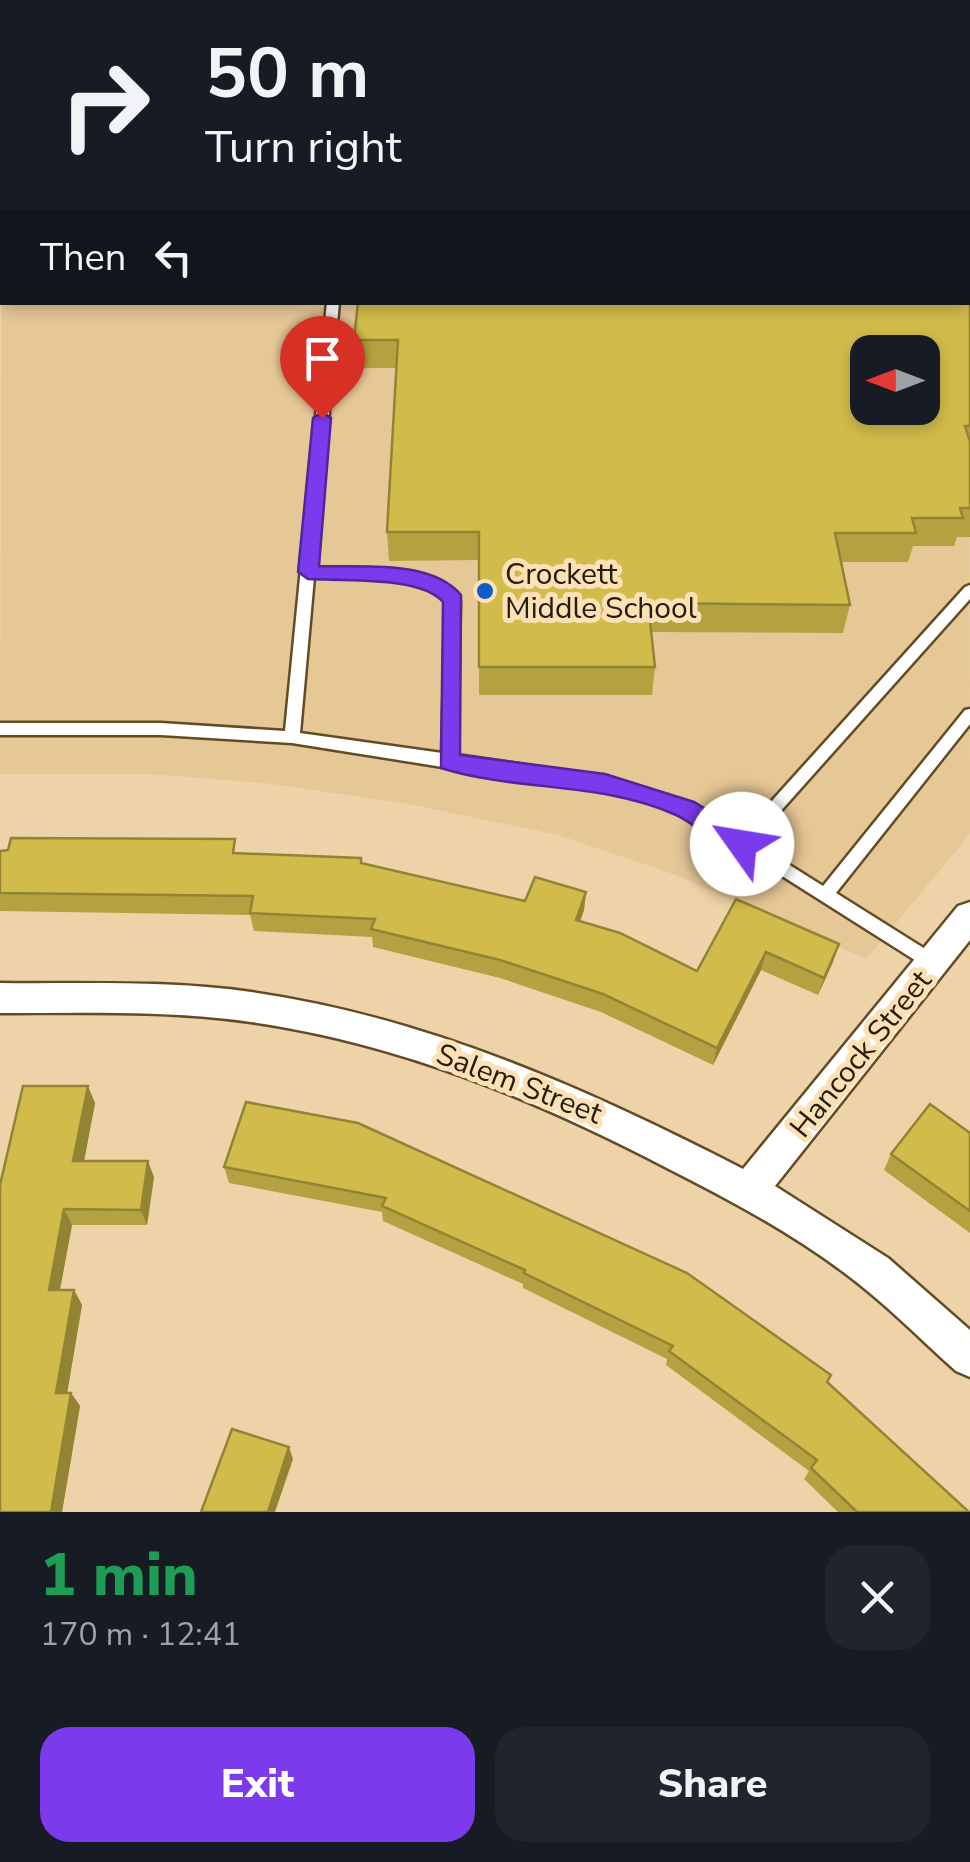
<!DOCTYPE html>
<html lang="en">
<head>
<meta charset="utf-8">
<style>
	:root { --surface:#171b24; --page:#20242c; --text:#f1f3f6; --muted:#9ea1a6; --accent:#7c3aed }
	body { margin:0; font-family:"Nunito Sans",sans-serif; background:var(--page); color:var(--text); height:100vh; display:flex; flex-direction:column; font-size:38px; white-space:nowrap }
	* { box-sizing:border-box; margin:0 }
	p { font-size:32px; color:var(--muted) }
	.icon { flex:none; width:55px; height:55px; fill:none; stroke:currentColor; stroke-width:2; stroke-linecap:round; stroke-linejoin:round }
	.map { position:relative; height:1512px; overflow:hidden }
	.panel { display:flex; flex-direction:column; background:var(--surface); flex:1 }
	.panel>* { flex:none }
	.hud { position:absolute; left:0px; top:0px; width:970px; height:305px; box-shadow:0 5px 15px #0003; background:#171b24; color:var(--text); overflow:hidden }
	.needle { width:65px; rotate:270deg }
	.fabs { position:absolute; left:850px; top:335px; display:grid; gap:20px }
	.fabs a { display:grid; place-items:center; width:90px; height:90px; border-radius:20px; background:var(--surface); box-shadow:0 5px 15px #0003; font-size:50px }
	.pin { position:absolute; display:grid; place-items:center; width:85px; height:85px; color:#fff; margin:-102px -42px; border-radius:50% 50% 50% 0; rotate:-45deg; box-shadow:0 0 10px #0007 }
	.pin .icon { rotate:45deg }
	.me { position:absolute; width:110px; margin:-55px; rotate:302deg; stroke-linejoin:round; filter:drop-shadow(0 0 8px #0008) }
	.turn { display:flex; align-items:center; gap:35px; height:210px; padding:0 40px; font-size:45px }
	.turn .icon { width:130px; height:130px; stroke-width:2.5 }
	.turn b { display:block; font-size:70px; line-height:85px }
	.then { display:flex; align-items:center; height:95px; padding:0 40px; background:#0003; gap:20px; font-size:38px }
	.round { display:grid; place-items:center; flex:none; width:105px; height:105px; border-radius:30px; background:var(--page) }
	.head { display:flex; align-items:center; justify-content:space-between; height:170px; padding:0 40px }
	h1 { font-size:60px; font-weight:800; line-height:75px; color:#1e9e55 }
	.action { display:flex; gap:20px; margin-top:auto; padding:20px 40px }
	.action a { flex:1; height:115px; border-radius:30px; background:var(--accent); color:#fff; font-size:40px; font-weight:800; line-height:115px; text-align:center }
	.action a+a { background:var(--page); color:var(--text) }
	.map>svg:first-child { display:block }
</style>
</head>
<body>
<div class="map">
<svg width="970" height="1512" viewBox="0 0 970 1512">
	<rect width="100%" height="100%" fill="#eed3a9"/>
	<g fill="#e6c796" fill-rule="evenodd">
		<path d="M76,0H725V2H75Z"/>
		<path d="M2,182V302H968V198L970,834L866,959L676,875L558,835L409,804L265,783L148,774H0ZM868,352H922V408H868Z"/>
	</g>
	<g fill="none" stroke-linecap="round" stroke-linejoin="round">
		<g stroke="#634c25" stroke-width="5">
			<g id="service">
				<rect x="230" y="0" width="8" height="2"/>
				<rect x="283" y="0" width="8" height="2"/>
				<path d="M879,0H898L894,2H877Z"/>
				<rect x="968" y="65" width="2" height="6"/>
				<rect x="968" y="235" width="2" height="6"/>
				<path d="M327,302H339L315,568C362,569 426,560 460,601L457,755L605,777L691,804L741,835L965,587L970,585V599L753,842L823,886L965,710L970,709V724L836,893L941,959L943,964L941,969L935,971L929,969L681,812L605,789L449,768L292,743L161,735H0V723H161L285,731ZM314,577C358,578 411,570 446,602L442,753L300,733Z"/>
			</g>
		</g>
		<g stroke="#634c25" stroke-width="5">
			<g id="minor">
				<path d="M911,0H929L930,2H913Z"/>
				<path d="M970,902V940L775,1186L888,1258L970,1330V1377L956,1371C918,1337 883,1301 842,1271C787,1230 726,1198 665,1167C534,1099 398,1043 251,1022C168,1010 83,1013 0,1013V983C83,984 168,980 251,992C426,1017 588,1089 743,1169L958,906Z"/>
			</g>
		</g>
		<g stroke="#634c25" stroke-width="6">
			<g id="secondary">
				<path d="M2,50V70L0,71V51Z"/>
				<rect x="968" y="112" width="2" height="16"/>
			</g>
		</g>
		<use href="#service" fill="#fff" fill-rule="evenodd"/>
		<use href="#minor" fill="#fff" fill-rule="evenodd"/>
		<use href="#secondary" fill="#dde8fa" fill-rule="evenodd"/>
	</g>
	<g fill="#b4a240">
		<path d="M293,0H392V2H294Z"/>
		<path d="M970,270V537H957L954,546H913L908,562H841L850,605L843,633L651,632L655,667L652,695H479V560L389,561L387,532L397,368H356L354,340Z"/>
		<path d="M0,851L238,853L361,858L362,863L525,901L586,892L584,910L580,921L697,971L736,899L833,962L818,995L761,970L713,1065L601,1012L500,978L373,947L372,937L254,931L250,915L0,911Z"/>
		<path d="M246,1102L827,1382L969,1512H838L804,1479L809,1471L666,1365L667,1359L523,1288V1284L383,1221L382,1212L229,1183L224,1167Z"/>
		<path d="M95,1103L84,1161L154,1177L147,1225H72L60,1290H74L82,1305L67,1393H71L80,1406L62,1512H0V1185Z"/>
		<path d="M970,1133V1233L884,1170L891,1154Z"/>
	</g>
	<g fill="#928434">
		<path d="M586,892L584,910L574,938L576,920Z"/>
		<path d="M839,944L833,962L818,995L824,978Z"/>
		<path d="M766,952L761,970L713,1065L717,1048Z"/>
		<path d="M88,1086L95,1103L81,1177L73,1161Z"/>
		<path d="M148,1161L154,1177L147,1225L141,1210Z"/>
		<path d="M64,1209L72,1225L57,1305L49,1290Z"/>
		<path d="M74,1290L82,1305L65,1406L56,1393Z"/>
		<path d="M71,1393L80,1406L62,1512H51Z"/>
		<path d="M289,1447L293,1459L275,1512H267Z"/>
	</g>
	<g fill="#d1bc4b" stroke="#928434" stroke-width="2.5" fill-rule="evenodd">
		<path d="M95,0H170L169,2H94Z"/>
		<path d="M615,0H710V2H616Z"/>
		<path d="M754,0H860L861,2H755Z"/>
		<path d="M968,270L970,271V426H965L970,442V508H960L963,518H912L916,533H835L850,605L648,603L655,667H479V532H387L398,340H354L358,302H968ZM868,352H922V408H868Z"/>
		<path d="M11,838L235,839L233,853L361,858V863L525,901L535,877L586,892L576,920L620,933L697,971L736,899L839,944L824,978L766,952L717,1048L603,994L500,960L371,929L375,919L250,913L253,896L0,893V851L8,850Z"/>
		<path d="M23,1086H88L73,1161H148L141,1210L64,1209L49,1290H74L56,1393H71L51,1512H0V1185Z"/>
		<path d="M246,1102L358,1123L687,1273L831,1375L827,1382L969,1512H857L811,1468L817,1460L669,1351L673,1346L524,1273L525,1270L382,1206L386,1198L224,1167Z"/>
		<path d="M930,1104L970,1133V1211L891,1154Z"/>
		<path d="M232,1429L289,1447L268,1512H201Z"/>
	</g>
	<path fill="#7c3aed" stroke="#51269a" stroke-width="2.5" d="M322,412L331,418L319,566C362,568 431,559 461,595L460,755L605,774L694,802L751,837V851C727,859 698,824 676,815C601,781 517,792 441,768L443,602C422,576 342,581 308,579L298,572L313,418Z"/>
	<circle fill="#0f5dc7" stroke="#fce0b6" stroke-width="4" cx="485" cy="591" r="10"/>
	<g text-anchor="middle" dominant-baseline="central" stroke-width="10" stroke-linejoin="round" paint-order="stroke">
		<g font-size="30" fill="#271d0c" stroke="#fce0b6" text-anchor="start">
			<text x="505" y="574">Crockett<tspan x="505" dy="34">Middle School</tspan></text>
		</g>
		<g font-size="30" fill="#271d0c" stroke="#fce0b6">
			<text transform="translate(861 1054) rotate(-51)">Hancock Street</text>
			<text transform="translate(519 1084) rotate(21)">Salem Street</text>
		</g>
	</g>
</svg>
<div class="fabs">
<a><svg class="needle" viewBox="-14 -14 28 28"><path d="M0-13l5 13h-10z" fill="#e53935"/><path d="M0 13l5-13h-10z" fill="#9ea1a6"/></svg></a>
</div>
<div class="pin" style="left:322px;top:418px;background:#d93025"><svg class="icon" aria-label="arrive" viewBox="0 0 24 24"><path d="M6 21V4h12l-3 4 3 4H6"/></svg></div>
<svg class="me" style="left:742px;top:844px" viewBox="-20 -20 40 40"><circle r="19" fill="#fff"/><path d="M0-13L10 11 0 6-10 11z" fill="#7c3aed"/></svg>
<div class="hud">
<div class="turn"><svg class="icon" aria-label="right" viewBox="0 0 24 24"><path d="M7 20v-9h11M14 6l5 5-5 5"/></svg><div><b>50 m</b>Turn right</div></div>
<div class="then">Then<svg class="icon" aria-label="left" viewBox="0 0 24 24"><path d="M17 20v-9H6M10 6l-5 5 5 5"/></svg></div>
</div>
</div>
<section class="panel">
<div class="head"><div><h1>1 min</h1><p>170 m · 12:41</p></div><a class="round"><svg class="icon" aria-label="close" viewBox="0 0 24 24"><path d="M6 6l12 12M18 6L6 18"/></svg></a></div>
<div class="action"><a>Exit</a><a>Share</a></div>
</section>
</body>
</html>
